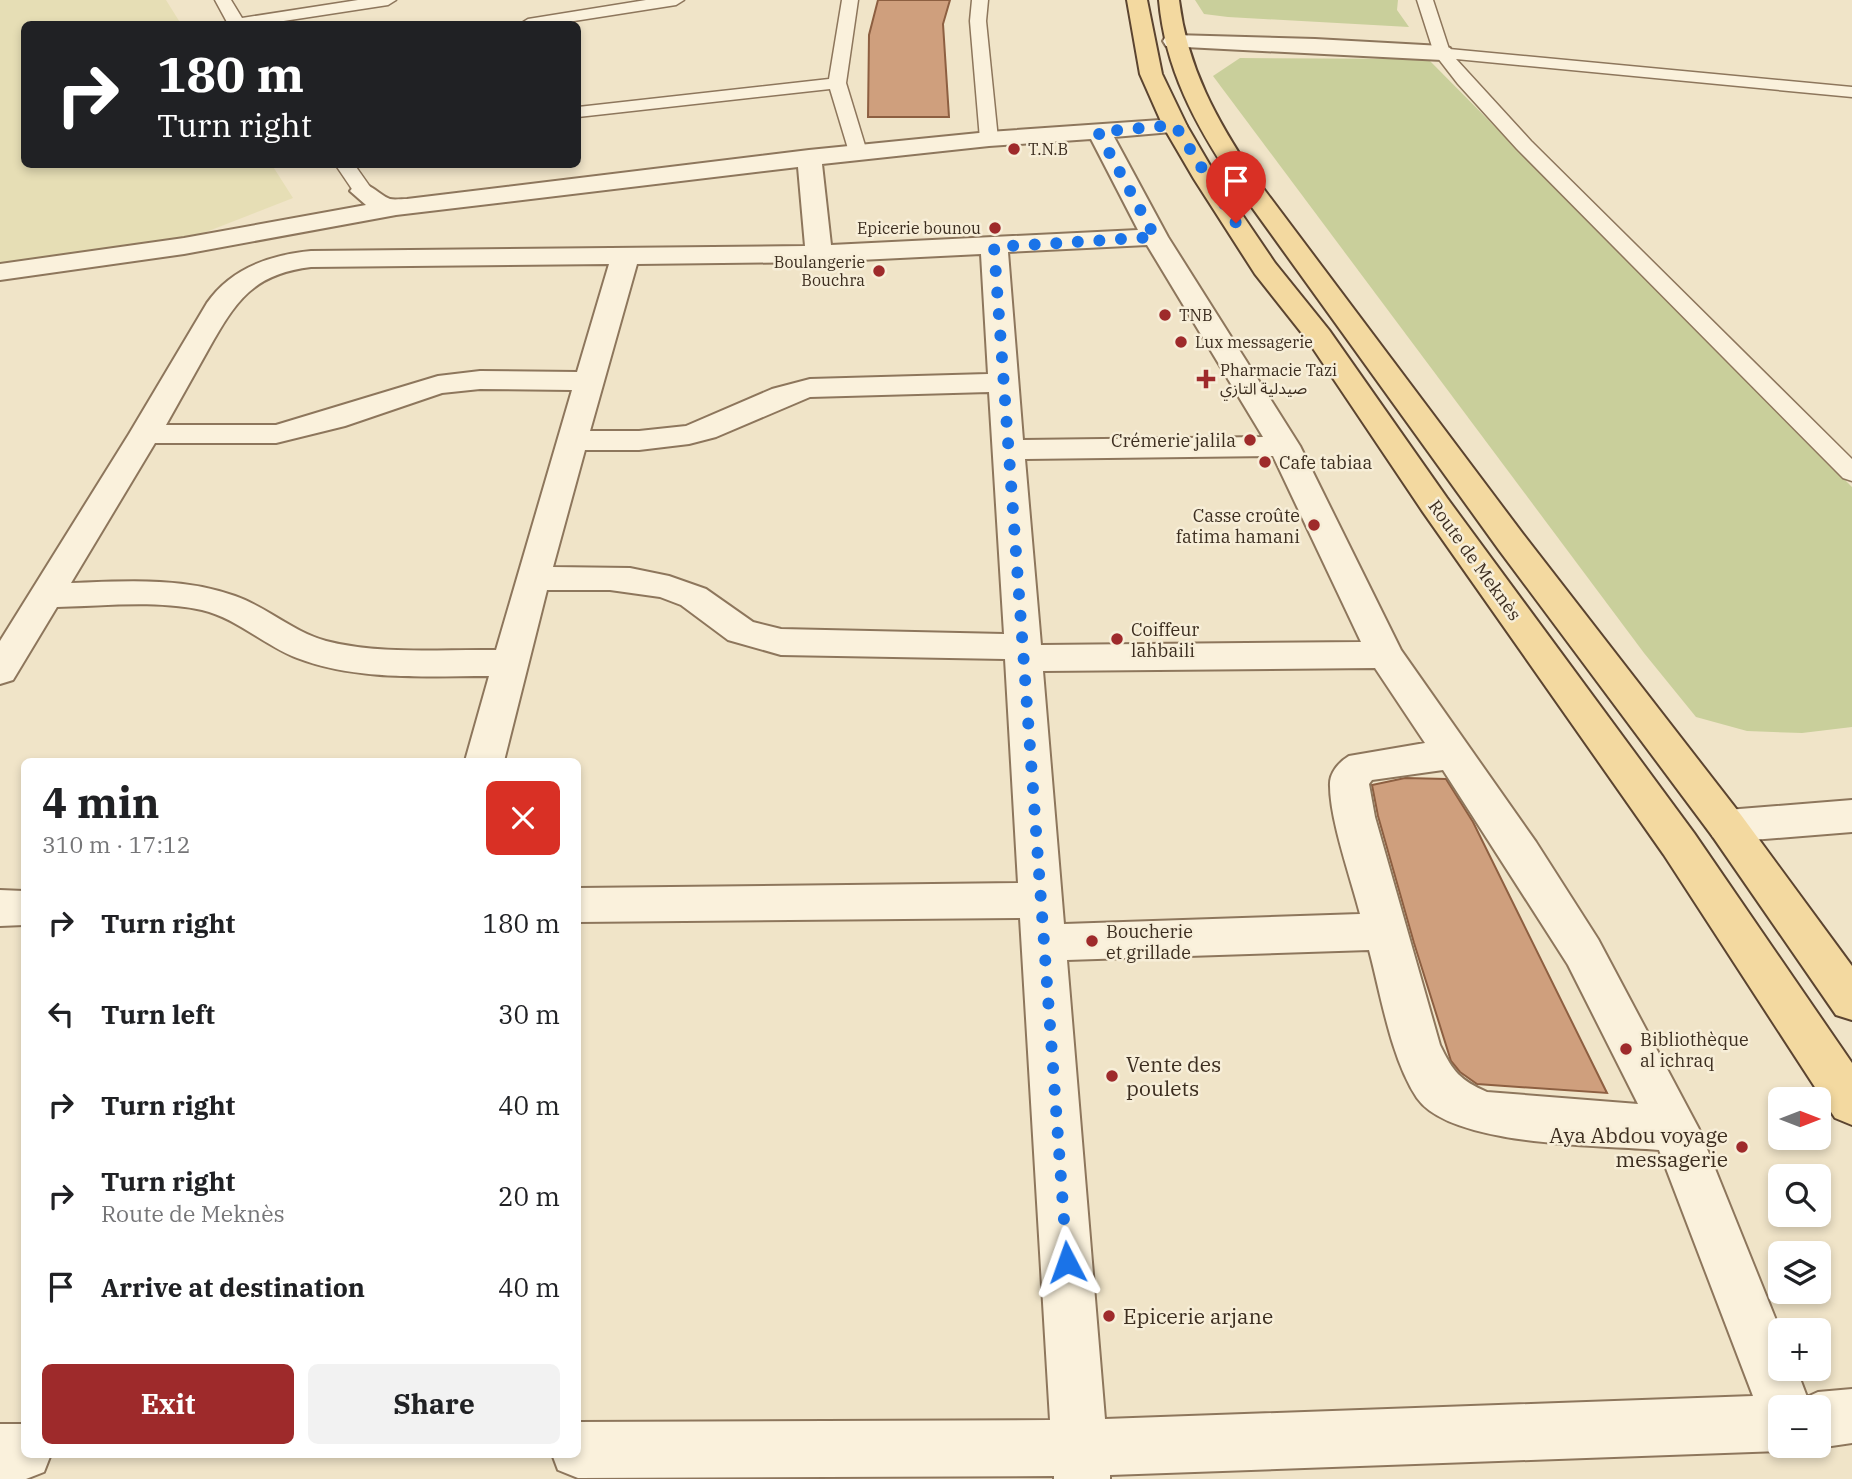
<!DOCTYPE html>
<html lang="en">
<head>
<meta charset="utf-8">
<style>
	:root { --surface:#fff; --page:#f2f2f2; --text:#202124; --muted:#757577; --accent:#9e2a2b }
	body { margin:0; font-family:"IBM Plex Serif","Noto Sans Arabic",serif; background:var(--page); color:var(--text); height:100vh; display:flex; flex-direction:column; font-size:26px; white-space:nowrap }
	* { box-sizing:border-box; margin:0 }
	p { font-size:23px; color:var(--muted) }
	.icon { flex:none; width:38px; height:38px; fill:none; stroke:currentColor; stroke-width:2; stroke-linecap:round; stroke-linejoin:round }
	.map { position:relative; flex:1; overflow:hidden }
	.panel { position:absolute; left:21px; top:758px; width:560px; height:700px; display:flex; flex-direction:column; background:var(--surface); border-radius:10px; box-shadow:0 4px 10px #0003 }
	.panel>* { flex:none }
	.hud { position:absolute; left:21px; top:21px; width:560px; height:147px; border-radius:10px; box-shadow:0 4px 10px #0003; background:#202124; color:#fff; overflow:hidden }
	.needle { width:46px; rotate:90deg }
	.buttons { position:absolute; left:1768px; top:1087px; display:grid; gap:14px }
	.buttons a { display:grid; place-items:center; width:63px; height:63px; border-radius:10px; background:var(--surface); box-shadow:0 4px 10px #0003; font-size:35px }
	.pin { position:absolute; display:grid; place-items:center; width:60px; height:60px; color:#fff; margin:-72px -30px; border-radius:50% 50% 50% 0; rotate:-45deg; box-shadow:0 0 7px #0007 }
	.pin .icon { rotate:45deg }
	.me { position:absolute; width:77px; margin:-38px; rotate:356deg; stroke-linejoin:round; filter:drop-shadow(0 0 5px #0008) }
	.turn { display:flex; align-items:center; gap:24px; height:147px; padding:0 21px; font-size:32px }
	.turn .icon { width:91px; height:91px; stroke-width:2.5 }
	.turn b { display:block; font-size:49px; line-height:60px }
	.round { display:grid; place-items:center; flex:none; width:74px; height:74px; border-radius:10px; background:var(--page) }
	.headline { display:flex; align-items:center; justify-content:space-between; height:119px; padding:0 21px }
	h1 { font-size:42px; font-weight:700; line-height:52px }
	.cta { display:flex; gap:14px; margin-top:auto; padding:14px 21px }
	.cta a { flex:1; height:80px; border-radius:10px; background:var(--accent); color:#fff; font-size:28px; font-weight:700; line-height:80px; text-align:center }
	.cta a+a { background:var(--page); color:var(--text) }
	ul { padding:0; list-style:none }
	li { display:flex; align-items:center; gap:21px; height:91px; padding:0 21px }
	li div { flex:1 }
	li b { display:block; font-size:26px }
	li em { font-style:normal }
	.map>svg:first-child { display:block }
</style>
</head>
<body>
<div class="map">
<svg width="1852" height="1479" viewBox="0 0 1852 1479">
	<rect width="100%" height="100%" fill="#f0e4c8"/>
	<path fill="#e6deb5" d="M0,0H166L181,24H24V164L272,165L293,198L183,241L0,269Z"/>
	<g fill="#c9cf9b">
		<path d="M1195,0H1398L1397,10L1409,27L1228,17L1204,14Z"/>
		<path d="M1240,58L1428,59L1852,487V727L1802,733L1747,731L1696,717L1644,653L1213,76Z"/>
	</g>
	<g fill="#cf9f7d" stroke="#8d5f41" stroke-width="2">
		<path d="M878,0H950L943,24L949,117H868L869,35Z"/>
		<path d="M1405,778L1446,779L1473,822L1607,1093L1477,1084L1460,1072L1451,1061L1414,943L1378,816L1372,785Z"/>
	</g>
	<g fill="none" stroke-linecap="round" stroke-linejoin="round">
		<g stroke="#8d765c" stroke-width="3">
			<g id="lane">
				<path d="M215,0H231L242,18L358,0H396L388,5L264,24H228Z"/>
				<path d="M646,0H684L676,5L555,24H520L528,19Z"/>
				<path d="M842,0H858L846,83L867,152L865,156H851L849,152L830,89L578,117V107L829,79Z"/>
				<path d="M972,0H988L986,21L998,139L989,145L980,139L970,21Z"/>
				<path d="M1417,0H1433L1449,49L1852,87V97L1456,59L1531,141L1852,459V481L1843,478L1517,149L1458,84L1434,53Z"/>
				<path d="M335,164H354L373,191L370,195H356Z"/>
			</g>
		</g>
		<g stroke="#8d765c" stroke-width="4">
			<g id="street">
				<path d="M1174,35L1315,39L1442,46L1450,48L1453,53L1450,58L1442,60L1166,46L1163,41L1166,36Z"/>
				<path d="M1175,119L1183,121L1187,126L1183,131L1114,137L1168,237L1300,446L1401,650L1536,842L1598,939L1699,1129L1780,1330V1368H1796L1807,1397L1818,1392L1852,1389V1443L1818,1448L1813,1446H1818V1407H1780V1446H1792L1780,1451L1110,1475V1479H1054V1476L578,1478L558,1470L552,1454H578V1422L1050,1420L1020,918L578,922V888L1018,883L1005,659L781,655L728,640L681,605L660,597L610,590H547L504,761H465L489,676C426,676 357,681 297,658C264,645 236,618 202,610C155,600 105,606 57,607L13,680L0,684V641L129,434L207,303C231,268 270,255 311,251L805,246L798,167L396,215L184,254L0,280V264L184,238L366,205L350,191L354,186C372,181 375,193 390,199C394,200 402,199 407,199L809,150L989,132ZM1091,139L1138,230L831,245L822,164L989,146ZM1147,245L1263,437L1023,440L1008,252ZM981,254L988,374L810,379L772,389L686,426L639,431H590L637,264L819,262ZM609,264L577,372L480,371L438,376L276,425H166C180,400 194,375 208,350C235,302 252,274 311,267ZM480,389L572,390L496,650C440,649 380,655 326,641C293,632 267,607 235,596C183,577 126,581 71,583L155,443H276L345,426L442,393ZM989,392L1004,634L781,629L753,622L706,589L669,576L630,568L553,567L585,450H639L689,444L716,437L810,397ZM1273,456L1361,642L1041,645L1025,459ZM1375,668L1425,743L1349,756C1339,762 1329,773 1330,786C1330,820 1351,879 1360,914L1064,924L1043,671ZM1443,770L1568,965L1638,1104L1487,1092C1460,1080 1453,1072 1440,1045L1375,817L1369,784L1372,780ZM1369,950C1381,995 1391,1059 1417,1098C1451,1147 1602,1145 1659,1150L1753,1396L1105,1419L1067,960Z"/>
				<path d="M1852,800V832L1727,842L1713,837L1707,826L1713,815L1727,810Z"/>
				<path d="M0,890L24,891V925L0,926Z"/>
				<path d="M0,1424H24V1454H51L44,1472L26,1479H0Z"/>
			</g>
		</g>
		<g stroke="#5b4430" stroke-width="4">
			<g id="primary">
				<path d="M1127,0H1147L1162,74L1187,126L1218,179L1275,263L1329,330L1447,498L1694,833L1852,1063V1125L1835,1118L1664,855L1423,512L1308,341L1255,274L1194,179L1163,126L1140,74Z"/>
				<path d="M1159,0H1179C1187,67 1217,121 1254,176L1523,534L1741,815L1852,966V1020L1836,1015L1713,837L1499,550L1233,181C1195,124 1165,69 1159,0Z"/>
			</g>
		</g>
		<use href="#lane" fill="#faf1dc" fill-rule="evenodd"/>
		<use href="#street" fill="#faf1dc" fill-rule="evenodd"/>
		<use href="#primary" fill="#f3d9a0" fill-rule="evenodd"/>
	</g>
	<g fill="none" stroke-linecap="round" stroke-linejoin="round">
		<path stroke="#1a73e8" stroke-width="12" stroke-dasharray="0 21.6" d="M1067,1262L994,247L1155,237L1098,132L1175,125L1236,223"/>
	</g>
	<g fill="#9e2a2b" stroke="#f7eed8" stroke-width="2.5">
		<circle cx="1014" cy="149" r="7"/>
		<circle cx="995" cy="228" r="7"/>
		<circle cx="879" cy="271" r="7"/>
		<circle cx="1165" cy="315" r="7"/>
		<circle cx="1181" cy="342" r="7"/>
		<path d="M1202.5 368.5h7v7h7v7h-7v7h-7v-7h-7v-7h7z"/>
		<circle cx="1250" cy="440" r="7"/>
		<circle cx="1265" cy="462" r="7"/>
		<circle cx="1314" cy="525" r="7"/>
		<circle cx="1117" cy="639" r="7"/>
		<circle cx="1092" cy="941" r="7"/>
		<circle cx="1626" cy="1049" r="7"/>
		<circle cx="1112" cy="1076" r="7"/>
		<circle cx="1742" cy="1147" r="7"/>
		<circle cx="1109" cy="1316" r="7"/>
	</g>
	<g text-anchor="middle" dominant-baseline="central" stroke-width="5" stroke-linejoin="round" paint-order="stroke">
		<g font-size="16" fill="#3d2e20" stroke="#f7eed8" text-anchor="start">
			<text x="1028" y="149">T.N.B</text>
			<text x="981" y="228" text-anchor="end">Epicerie bounou</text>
			<text x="865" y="262" text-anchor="end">Boulangerie<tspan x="865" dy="18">Bouchra</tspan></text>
			<text x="1179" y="315">TNB</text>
			<text x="1195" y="342">Lux messagerie</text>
			<text x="1220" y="370">Pharmacie Tazi<tspan x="1220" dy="18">صيدلية التازي</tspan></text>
		</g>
		<g font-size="18" fill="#3d2e20" stroke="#f7eed8" text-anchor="start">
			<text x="1236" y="440" text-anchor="end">Crémerie jalila</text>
			<text x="1279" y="462">Cafe tabiaa</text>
			<text x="1300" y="515" text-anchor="end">Casse croûte<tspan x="1300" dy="21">fatima hamani</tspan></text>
			<text x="1131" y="629">Coiffeur<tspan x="1131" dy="21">lahbaili</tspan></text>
			<text x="1106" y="931">Boucherie<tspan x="1106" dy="21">et grillade</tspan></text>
			<text x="1640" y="1039">Bibliothèque<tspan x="1640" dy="21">al ichraq</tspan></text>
		</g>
		<g font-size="18" fill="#3d2e20" stroke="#f7eed8">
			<text transform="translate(1475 560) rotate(54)">Route de Meknès</text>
		</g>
		<g font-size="21" fill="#3d2e20" stroke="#f7eed8" text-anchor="start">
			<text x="1126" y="1064">Vente des<tspan x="1126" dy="24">poulets</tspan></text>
			<text x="1728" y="1135" text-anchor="end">Aya Abdou voyage<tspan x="1728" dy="24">messagerie</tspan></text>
			<text x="1123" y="1316">Epicerie arjane</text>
		</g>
	</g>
</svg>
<div class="buttons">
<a><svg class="needle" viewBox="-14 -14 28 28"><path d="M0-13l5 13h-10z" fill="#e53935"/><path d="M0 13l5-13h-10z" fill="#757577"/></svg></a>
<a><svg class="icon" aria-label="search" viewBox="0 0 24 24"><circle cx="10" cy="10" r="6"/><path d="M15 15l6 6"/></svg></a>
<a><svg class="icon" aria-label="layers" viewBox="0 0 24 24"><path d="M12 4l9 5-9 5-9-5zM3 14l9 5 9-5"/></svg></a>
<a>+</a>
<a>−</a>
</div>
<div class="pin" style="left:1236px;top:223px;background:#d93025"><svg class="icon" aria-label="arrive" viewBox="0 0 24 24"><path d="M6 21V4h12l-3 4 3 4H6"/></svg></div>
<svg class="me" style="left:1067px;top:1262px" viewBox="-20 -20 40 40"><path d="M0-17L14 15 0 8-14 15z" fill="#1a73e8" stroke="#fff" stroke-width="4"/></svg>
<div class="hud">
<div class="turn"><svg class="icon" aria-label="right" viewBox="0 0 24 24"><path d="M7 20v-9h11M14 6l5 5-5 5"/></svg><div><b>180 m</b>Turn right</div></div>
</div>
<section class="panel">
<div class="headline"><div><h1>4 min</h1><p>310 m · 17:12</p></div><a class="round" style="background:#d93025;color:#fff"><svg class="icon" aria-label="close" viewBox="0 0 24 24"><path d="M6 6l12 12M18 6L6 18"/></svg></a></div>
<ul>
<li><svg class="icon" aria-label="right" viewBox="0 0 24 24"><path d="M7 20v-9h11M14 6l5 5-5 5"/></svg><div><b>Turn right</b></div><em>180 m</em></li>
<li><svg class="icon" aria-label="left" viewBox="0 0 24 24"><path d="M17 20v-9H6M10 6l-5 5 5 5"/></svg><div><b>Turn left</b></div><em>30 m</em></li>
<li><svg class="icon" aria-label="right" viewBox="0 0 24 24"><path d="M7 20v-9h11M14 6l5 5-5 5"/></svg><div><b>Turn right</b></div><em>40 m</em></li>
<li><svg class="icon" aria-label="right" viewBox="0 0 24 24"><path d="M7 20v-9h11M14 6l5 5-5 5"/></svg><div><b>Turn right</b><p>Route de Meknès</p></div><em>20 m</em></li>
<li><svg class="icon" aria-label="arrive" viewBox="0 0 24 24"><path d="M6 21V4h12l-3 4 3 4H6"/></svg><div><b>Arrive at destination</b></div><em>40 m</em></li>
</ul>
<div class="cta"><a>Exit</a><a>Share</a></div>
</section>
</div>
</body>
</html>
